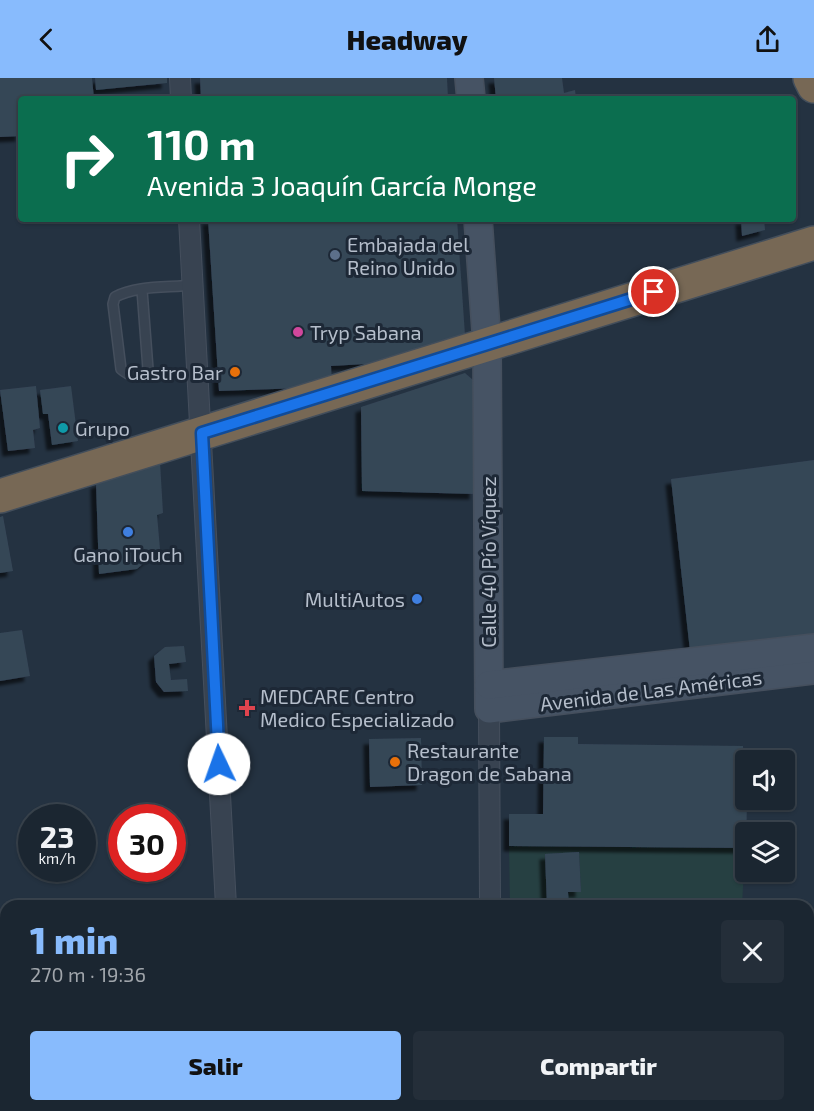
<!DOCTYPE html>
<html lang="es">
<head>
<meta charset="utf-8">
<style>
	:root { --surface:#1b2631; --page:#242e39; --text:#f1f3f6; --muted:#a0a5ab; --line:#39434d; --accent:#88bbfd }
	body { margin:0; font-family:"Exo 2",sans-serif; background:var(--page); color:var(--text); height:100vh; display:flex; flex-direction:column; font-size:22px; white-space:nowrap }
	* { box-sizing:border-box; margin:0 }
	p { font-size:20px; color:var(--muted) }
	.icon { flex:none; width:33px; height:33px; fill:none; stroke:currentColor; stroke-width:2; stroke-linecap:round; stroke-linejoin:round }
	.map { position:relative; flex:1; overflow:hidden }
	.sheet { position:absolute; left:0px; top:822px; width:814px; height:212px; display:flex; flex-direction:column; background:var(--surface); border-radius:18px 18px 0 0; box-shadow:0 2px 4px #0004,0 0 0 2px var(--line) }
	.sheet>* { flex:none }
	.banner { position:absolute; left:18px; top:18px; width:778px; height:126px; border-radius:6px; box-shadow:0 2px 4px #0004,0 0 0 2px var(--line); background:#0b6e4f; color:#fff; overflow:hidden }
	.controls { position:absolute; left:735px; top:672px; display:grid; gap:12px }
	.controls a { display:grid; place-items:center; width:60px; height:60px; border-radius:6px; background:var(--surface); box-shadow:0 2px 4px #0004,0 0 0 2px var(--line); font-size:30px }
	.speed { position:absolute; left:18px; top:726px; display:flex; gap:12px; font-size:30px; font-weight:700; text-align:center }
	.speed>* { display:grid; place-content:center; width:78px; height:78px; border-radius:50%; background:var(--surface); box-shadow:0 2px 4px #0004,0 0 0 2px var(--line); line-height:1 }
	.speed small { font-size:15px; font-weight:400 }
	.speed .limit { border:9px solid #d22; background:#fff; color:#111 }
	.pin { position:absolute; display:grid; place-items:center; width:51px; height:51px; color:#fff; margin:-26px; border:3px solid #fff; border-radius:50%; box-shadow:0 2px 6px #0007 }
	.me { position:absolute; width:66px; margin:-33px; rotate:357deg; stroke-linejoin:round; filter:drop-shadow(0 0 4px #0008) }
	.turn { display:flex; align-items:center; gap:21px; height:126px; padding:0 30px; font-size:27px }
	.turn .icon { width:78px; height:78px; stroke-width:2.5 }
	.turn b { display:block; font-size:42px; line-height:51px }
	.round { display:grid; place-items:center; flex:none; width:63px; height:63px; border-radius:6px; background:var(--page) }
	.headline { display:flex; align-items:center; justify-content:space-between; height:102px; padding:0 30px }
	h1 { font-size:36px; font-weight:800; line-height:45px; color:var(--accent) }
	.action { display:flex; gap:12px; margin-top:auto; padding:12px 30px }
	.action a { flex:1; height:69px; border-radius:6px; background:var(--accent); color:#111; font-size:24px; font-weight:800; line-height:69px; text-align:center }
	.action a+a { background:var(--page); color:var(--text) }
	header { display:flex; justify-content:space-between; align-items:center; height:78px; padding:0 30px; background:var(--accent); color:#111; font-size:27px; font-weight:800 }
	.map>svg:first-child { display:block }
</style>
</head>
<body>
<header><svg class="icon" aria-label="back" viewBox="0 0 24 24"><path d="M15 5l-7 7 7 7"/></svg>Headway<svg class="icon" aria-label="share" viewBox="0 0 24 24"><path d="M12 15V3M7 8l5-5 5 5M5 13v7h14v-7"/></svg></header>
<div class="map">
<svg width="814" height="1033" viewBox="0 0 814 1033">
	<defs>
		<filter id="shadow"><feDropShadow dx="-5.5" dy="5.5" stdDeviation="1.5" flood-color="#0009"/></filter>
	</defs>
	<rect width="100%" height="100%" fill="#243241"/>
	<path fill="#264042" d="M509,768L745,770L742,828H594L593,824L569,828L568,814H581L579,774L545,776L547,828H510Z"/>
	<g fill="#364657" filter="url(#shadow)">
		<path d="M0,0H92L94,21H21V58L0,59Z"/>
		<path d="M95,0H167V5L96,12Z"/>
		<path d="M200,0H447L448,21H201Z"/>
		<path d="M494,0H562L564,15L575,12L576,21H496Z"/>
		<path d="M208,141H457L465,257L383,285L331,288L332,309L219,313Z"/>
		<path d="M741,141H764L765,152L742,158Z"/>
		<path d="M465,295L473,302L475,416L362,413L361,329Z"/>
		<path d="M36,308L40,350L33,352L35,370L8,373L0,312Z"/>
		<path d="M71,308L78,363L52,367L48,336H43L40,312Z"/>
		<path d="M814,382V560L690,573L671,401Z"/>
		<path d="M160,384L163,435L157,437L160,471L137,491L99,496L96,405Z"/>
		<path d="M3,438L13,493L0,495V439Z"/>
		<path d="M22,552L30,598L0,603V555Z"/>
		<path d="M184,568L186,584L169,586L171,602L187,601L188,613L164,614L156,604L154,578L165,569Z"/>
		<path d="M544,659H578V666L743,668L747,722L746,770L509,768V736H543Z"/>
		<path d="M421,660L422,707L370,709L369,661Z"/>
		<path d="M579,774L581,814H568L569,828H547L545,776Z"/>
		<path d="M814,970V1033H757L756,1028H808V971Z"/>
		<path d="M439,1028H474L475,1033H429L439,1031Z"/>
		<rect x="607" y="1028" width="33" height="5"/>
	</g>
	<g fill="none" stroke-linecap="round" stroke-linejoin="round">
		<g stroke="#454f5d" stroke-width="12">
			<path id="lane" d="M142,212L148,291L146,296C135,299 129,298 121,291L113,226L115,219C137,207 168,210 193,207"/>
		</g>
		<g stroke="#454f5d" stroke-width="22">
			<g id="street">
				<path d="M180,0L181,21"/>
				<path d="M189,141L226,828"/>
				<path d="M489,631L490,828"/>
				<path d="M0,881L6,915"/>
				<path d="M808,936L814,935"/>
				<path d="M0,940L6,939"/>
				<path d="M23,1028L24,1033"/>
				<path d="M239,1028V1033"/>
				<path d="M494,1028V1033"/>
				<path d="M721,1028V1033"/>
			</g>
		</g>
		<g stroke="#454f5d" stroke-width="30">
			<g id="secondary">
				<path d="M469,0L471,21"/>
				<path d="M478,141L487,266L489,631L814,592"/>
				<path d="M489,607L814,570"/>
			</g>
		</g>
		<g stroke="#434e5b" stroke-width="36">
			<g id="highway">
				<path d="M810,0L814,8"/>
				<path d="M0,418L814,165"/>
			</g>
		</g>
		<use href="#lane" stroke="#384351" stroke-width="9"/>
		<use href="#street" stroke="#384351" stroke-width="20"/>
		<use href="#secondary" stroke="#465364" stroke-width="27"/>
		<use href="#highway" stroke="#776855" stroke-width="33"/>
	</g>
	<g fill="none" stroke-linecap="round" stroke-linejoin="round">
		<g stroke="#114b97" stroke-width="15">
			<path id="route" d="M219,686L202,355L654,214"/>
		</g>
		<use href="#route" stroke="#1a73e8" stroke-width="10"/>
	</g>
	<circle fill="#5c6f8a" stroke="#1d2836" stroke-width="2" cx="335" cy="177" r="6"/>
	<circle fill="#d1479c" stroke="#1d2836" stroke-width="2" cx="298" cy="254" r="6"/>
	<g fill="#e8710a" stroke="#1d2836" stroke-width="2">
		<circle cx="235" cy="294" r="6"/>
		<circle cx="395" cy="684" r="6"/>
	</g>
	<circle fill="#0f9aa8" stroke="#1d2836" stroke-width="2" cx="63" cy="350" r="6"/>
	<g fill="#3f7fe0" stroke="#1d2836" stroke-width="2">
		<circle cx="128" cy="454" r="6"/>
		<circle cx="417" cy="521" r="6"/>
	</g>
	<path fill="#e0444e" stroke="#1d2836" stroke-width="2" d="M244 621h6v6h6v6h-6v6h-6v-6h-6v-6h6z"/>
	<g text-anchor="middle" dominant-baseline="central" stroke-width="6" stroke-linejoin="round" paint-order="stroke">
		<g font-size="20" fill="#b5becb" stroke="#1d2836" text-anchor="start">
			<text x="347" y="166">Embajada del<tspan x="347" dy="23">Reino Unido</tspan></text>
			<text x="310" y="254">Tryp Sabana</text>
			<text x="223" y="294" text-anchor="end">Gastro Bar</text>
			<text x="75" y="350">Grupo</text>
			<text x="128" y="476" text-anchor="middle">Gano iTouch</text>
			<text x="405" y="521" text-anchor="end">MultiAutos</text>
			<text x="260" y="618">MEDCARE Centro<tspan x="260" dy="23">Medico Especializado</tspan></text>
			<text x="407" y="672">Restaurante<tspan x="407" dy="23">Dragon de Sabana</tspan></text>
		</g>
		<g font-size="20" fill="#b5becb" stroke="#1d2836">
			<text transform="translate(488 484) rotate(-90)">Calle 40 Pío Víquez</text>
			<text transform="translate(651 612) rotate(-7)">Avenida de Las Américas</text>
		</g>
	</g>
</svg>
<div class="controls">
<a><svg class="icon" aria-label="sound" viewBox="0 0 24 24"><path d="M4 9h4l5-4v14l-5-4H4zM17 9q2 3 0 6"/></svg></a>
<a><svg class="icon" aria-label="layers" viewBox="0 0 24 24"><path d="M12 4l9 5-9 5-9-5zM3 14l9 5 9-5"/></svg></a>
</div>
<div class="speed"><div>23<small>km/h</small></div><div class="limit">30</div></div>
<div class="pin" style="left:654px;top:214px;background:#d93025"><svg class="icon" aria-label="arrive" viewBox="0 0 24 24"><path d="M6 21V4h12l-3 4 3 4H6"/></svg></div>
<svg class="me" style="left:219px;top:686px" viewBox="-20 -20 40 40"><circle r="19" fill="#fff"/><path d="M0-13L10 11 0 6-10 11z" fill="#1a73e8"/></svg>
<div class="banner">
<div class="turn"><svg class="icon" aria-label="right" viewBox="0 0 24 24"><path d="M7 20v-9h11M14 6l5 5-5 5"/></svg><div><b>110 m</b>Avenida 3 Joaquín García Monge</div></div>
</div>
<section class="sheet">
<div class="headline"><div><h1>1 min</h1><p>270 m · 19:36</p></div><a class="round"><svg class="icon" aria-label="close" viewBox="0 0 24 24"><path d="M6 6l12 12M18 6L6 18"/></svg></a></div>
<div class="action"><a>Salir</a><a>Compartir</a></div>
</section>
</div>
</body>
</html>
